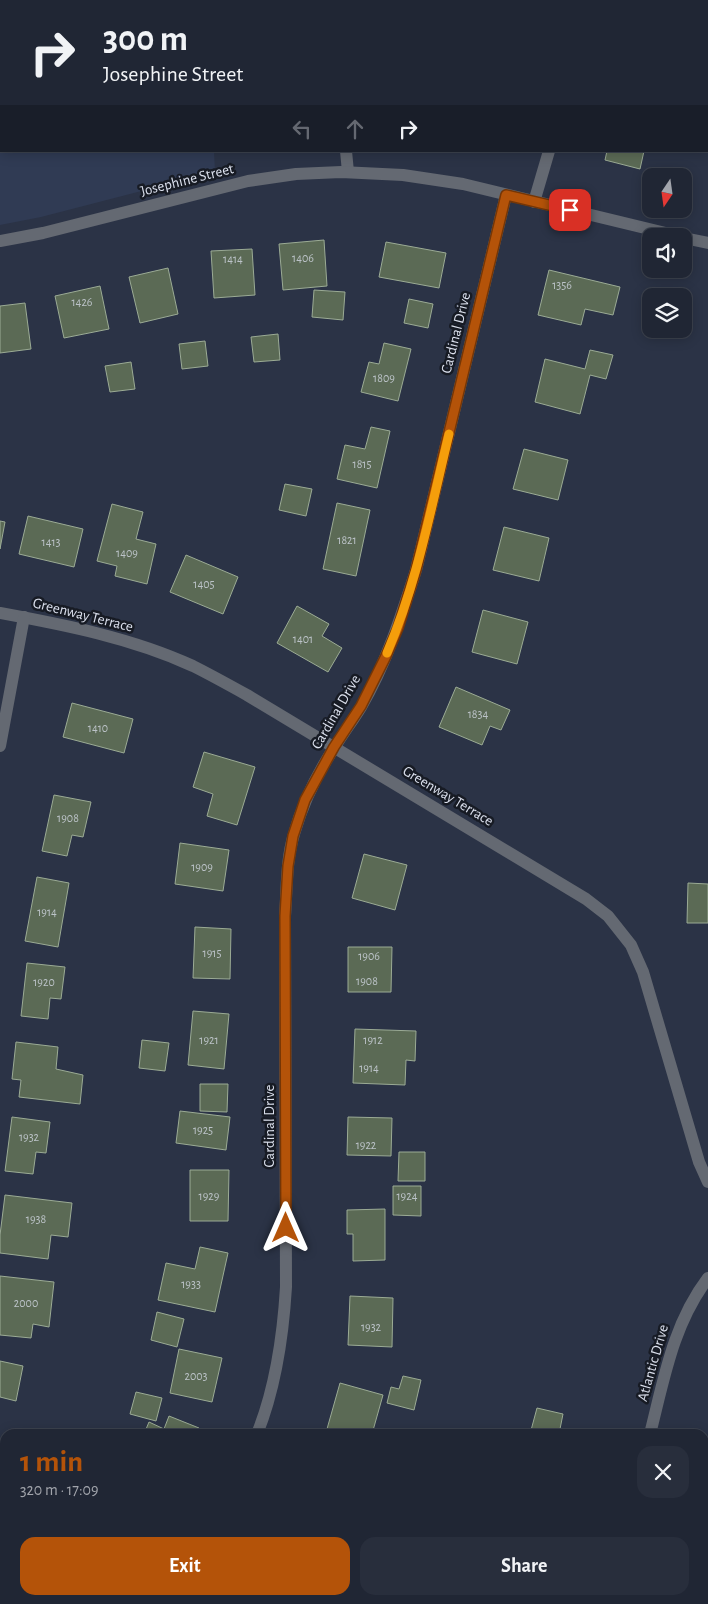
<!DOCTYPE html>
<html lang="en">
<head>
<meta charset="utf-8">
<style>
	:root { --surface:#202634; --page:#282e3c; --text:#f1f3f6; --muted:#a2a5ac; --line:#3d434f; --accent:#b45309 }
	body { margin:0; font-family:"Alegreya Sans",sans-serif; background:var(--page); color:var(--text); height:100vh; display:flex; flex-direction:column; font-size:19px; white-space:nowrap }
	* { box-sizing:border-box; margin:0 }
	p { font-size:16px; color:var(--muted) }
	.icon { flex:none; width:28px; height:28px; fill:none; stroke:currentColor; stroke-width:2; stroke-linecap:round; stroke-linejoin:round }
	.map { position:relative; flex:1; overflow:hidden }
	.details { position:absolute; left:0px; top:1429px; width:709px; height:176px; display:flex; flex-direction:column; background:var(--surface); border-radius:15px 15px 0 0; box-shadow:0 2px 12px #0003,0 0 0 1px var(--line) }
	.details>* { flex:none }
	.hud { position:absolute; left:0px; top:0px; width:709px; height:152px; box-shadow:0 2px 12px #0003,0 0 0 1px var(--line); background:#202634; color:var(--text); overflow:hidden }
	.needle { width:32px; rotate:193deg }
	.fabs { position:absolute; left:642px; top:168px; display:grid; gap:10px }
	.fabs a { display:grid; place-items:center; width:50px; height:50px; border-radius:10px; background:var(--surface); box-shadow:0 2px 12px #0003,0 0 0 1px var(--line); font-size:25px }
	.pin { position:absolute; display:grid; place-items:center; width:42px; height:42px; color:#fff; margin:-21px; border-radius:10px; box-shadow:0 2px 8px #0006 }
	.me { position:absolute; width:55px; margin:-28px; rotate:0deg; stroke-linejoin:round; filter:drop-shadow(0 0 4px #0008) }
	.turn { display:flex; align-items:center; gap:18px; height:105px; padding:0 20px; font-size:22px }
	.turn .icon { width:65px; height:65px; stroke-width:2.5 }
	.turn b { display:block; font-size:35px; line-height:42px }
	.lanes { display:flex; align-items:center; height:48px; padding:0 20px; background:#0003; justify-content:center; gap:25px; direction:ltr }
	.lanes .off { opacity:.35 }
	.round { display:grid; place-items:center; flex:none; width:52px; height:52px; border-radius:15px; background:var(--page) }
	.overview { display:flex; align-items:center; justify-content:space-between; height:85px; padding:0 20px }
	h1 { font-size:30px; font-weight:700; line-height:38px; color:var(--accent) }
	.primary-button { display:flex; gap:10px; margin-top:auto; padding:10px 20px }
	.primary-button a { flex:1; height:58px; border-radius:15px; background:var(--accent); color:#fff; font-size:20px; font-weight:700; line-height:58px; text-align:center }
	.primary-button a+a { background:var(--page); color:var(--text) }
	.map>svg:first-child { display:block }
</style>
</head>
<body>
<div class="map">
<svg width="708" height="1604" viewBox="0 0 708 1604">
	<rect width="100%" height="100%" fill="#2b3346"/>
	<path fill="#303b54" d="M0,0H210L1,1V151H214L215,172L41,217L0,225Z"/>
	<g fill="#5b6a55" stroke="#9bab95">
		<path d="M0,0H18L1,1V41Z"/>
		<rect x="252" y="0" width="37" height="1"/>
		<rect x="367" y="0" width="58" height="1"/>
		<path d="M502,0H540L502,1Z"/>
		<path d="M644,0H680L643,1Z"/>
		<path d="M607,151H644L640,169L605,160Z"/>
		<path d="M324,240L327,286L283,290L279,244Z"/>
		<path d="M386,242L446,253L439,288L379,277Z"/>
		<path d="M252,249L255,295L214,298L211,251Z"/>
		<path d="M168,268L178,314L140,323L129,277Z"/>
		<path d="M549,270L620,287L613,315L585,309L581,325L538,315Z"/>
		<path d="M100,286L109,329L64,338L55,296Z"/>
		<path d="M314,290L345,292L343,320L312,317Z"/>
		<path d="M409,299L433,304L428,328L404,323Z"/>
		<path d="M25,303L31,349L0,353V306Z"/>
		<path d="M278,334L280,360L254,362L251,337Z"/>
		<path d="M205,341L208,366L182,369L179,344Z"/>
		<path d="M384,343L411,349L398,401L361,392L369,362L379,364Z"/>
		<path d="M590,350L613,355L606,379L590,375L580,414L535,402L545,359L585,369Z"/>
		<path d="M131,362L135,389L110,392L105,366Z"/>
		<path d="M371,427L390,431L377,488L337,479L345,445L365,449Z"/>
		<path d="M524,449L568,460L558,500L513,489Z"/>
		<path d="M285,484L312,489L306,516L279,510Z"/>
		<path d="M337,503L370,510L356,576L323,569Z"/>
		<path d="M112,504L143,512L136,539L156,544L147,584L115,576L117,566L97,561Z"/>
		<path d="M28,516L83,529L74,567L19,554Z"/>
		<path d="M0,521L5,522L0,549Z"/>
		<path d="M504,527L549,538L539,581L493,570Z"/>
		<path d="M186,555L238,577L223,614L170,592Z"/>
		<path d="M297,606L329,624L322,636L342,648L328,672L277,643Z"/>
		<path d="M483,610L528,622L517,664L472,652Z"/>
		<path d="M456,687L510,710L501,730L490,726L482,745L439,727Z"/>
		<path d="M72,703L133,719L124,753L63,737Z"/>
		<path d="M204,752L255,767L237,825L207,816L213,794L193,787Z"/>
		<path d="M54,795L91,802L83,837L72,835L67,856L42,851Z"/>
		<path d="M180,843L229,850L223,891L175,884Z"/>
		<path d="M364,854L407,865L395,910L352,898Z"/>
		<path d="M37,877L69,883L58,947L25,941Z"/>
		<path d="M688,883L708,884V923H687Z"/>
		<path d="M195,927L231,929L230,979L193,978Z"/>
		<path d="M348,947H392L391,992H348Z"/>
		<path d="M27,963L65,967L61,999L50,998L48,1019L21,1016Z"/>
		<path d="M193,1011L229,1014L224,1069L188,1065Z"/>
		<path d="M355,1029L416,1031L415,1061L406,1060L405,1085L353,1083Z"/>
		<path d="M142,1040L169,1043L165,1071L139,1068Z"/>
		<path d="M16,1042L58,1047L56,1069L83,1075L80,1104L19,1097L21,1080L12,1079Z"/>
		<path d="M200,1084H228L227,1112L200,1111Z"/>
		<path d="M180,1111L230,1117L226,1150L176,1143Z"/>
		<path d="M12,1117L50,1122L46,1153L36,1152L33,1174L5,1171Z"/>
		<path d="M348,1117L392,1118L391,1156L347,1155Z"/>
		<path d="M399,1152H425V1181H398Z"/>
		<path d="M190,1170H229L228,1221H190Z"/>
		<path d="M393,1186H421V1216L393,1215Z"/>
		<path d="M5,1195L72,1203L68,1237L51,1235L48,1259L0,1253V1235Z"/>
		<path d="M385,1209V1260L353,1261V1234H347V1210Z"/>
		<path d="M200,1247L228,1253L215,1312L158,1300L166,1263L195,1269Z"/>
		<path d="M0,1276L54,1282L49,1327L33,1324L31,1338L0,1335Z"/>
		<path d="M350,1296L393,1298L392,1347L348,1345Z"/>
		<path d="M157,1312L184,1319L177,1347L151,1340Z"/>
		<path d="M179,1349L222,1358L212,1402L170,1393Z"/>
		<path d="M0,1361L23,1366L16,1401L0,1397Z"/>
		<path d="M403,1376L421,1380L414,1410L387,1403L391,1387L399,1389Z"/>
		<path d="M340,1383L383,1395L372,1434H344L327,1429Z"/>
		<path d="M136,1392L162,1398L156,1421L130,1414Z"/>
		<path d="M537,1408L563,1414L559,1434H530Z"/>
		<path d="M169,1416L199,1428L197,1434H144L149,1422L164,1429Z"/>
		<path d="M704,1464L708,1465V1515L704,1514Z"/>
		<path d="M704,1542L708,1543V1586L706,1593L704,1592Z"/>
		<path d="M64,1600H110L108,1604H63Z"/>
		<path d="M290,1600H306L304,1604H297Z"/>
		<path d="M509,1600H545L543,1604H508Z"/>
	</g>
	<g fill="none" stroke-linecap="round" stroke-linejoin="round">
		<g stroke="#646972" stroke-width="12">
			<path d="M56,0V1"/>
			<path d="M332,0V1"/>
			<path d="M592,1V0"/>
			<path d="M346,151L348,172"/>
			<path d="M534,202L549,151"/>
		</g>
		<g stroke="#646972" stroke-width="12">
			<path d="M684,238L708,243"/>
			<path d="M0,241L43,233L248,181L296,174L341,172L403,175L463,184L678,236"/>
			<path d="M0,613C65,625 132,638 193,666C211,675 229,685 247,695L586,899L608,916L631,945L643,972L699,1162L708,1182"/>
			<path d="M0,746L24,617"/>
			<path d="M257,1434C276,1387 283,1337 286,1287L285,916C287,889 286,860 294,834C303,802 318,772 336,745C344,732 353,720 361,707C386,664 401,617 416,570L506,195"/>
			<path d="M650,1434C664,1379 673,1324 708,1278"/>
			<path d="M171,1604L173,1600"/>
			<path d="M605,1604L607,1600"/>
		</g>
	</g>
	<g fill="none" stroke-linecap="round" stroke-linejoin="round">
		<g stroke="#753606" stroke-width="12">
			<path id="route" d="M286,1228L285,916L288,866L293,836L305,800L334,747L361,706L386,656L398,628L416,570L506,195L570,210"/>
		</g>
		<use href="#route" stroke="#b45309" stroke-width="9"/>
		<path stroke="#f59e0b" stroke-width="9" d="M387,653C417,583 431,508 449,434"/>
	</g>
	<g text-anchor="middle" dominant-baseline="central" stroke-width="5" stroke-linejoin="round" paint-order="stroke">
		<g font-size="12" fill="#bcc3c8">
			<text x="303" y="258">1406</text>
			<text x="233" y="259">1414</text>
			<text x="562" y="285">1356</text>
			<text x="82" y="302">1426</text>
			<text x="384" y="378">1809</text>
			<text x="362" y="464">1815</text>
			<text x="347" y="540">1821</text>
			<text x="51" y="542">1413</text>
			<text x="127" y="553">1409</text>
			<text x="204" y="584">1405</text>
			<text x="303" y="639">1401</text>
			<text x="478" y="714">1834</text>
			<text x="98" y="728">1410</text>
			<text x="68" y="818">1908</text>
			<text x="202" y="867">1909</text>
			<text x="47" y="912">1914</text>
			<text x="212" y="953">1915</text>
			<text x="369" y="956">1906</text>
			<text x="367" y="981">1908</text>
			<text x="44" y="982">1920</text>
			<text x="209" y="1040">1921</text>
			<text x="373" y="1040">1912</text>
			<text x="369" y="1068">1914</text>
			<text x="203" y="1130">1925</text>
			<text x="29" y="1137">1932</text>
			<text x="366" y="1145">1922</text>
			<text x="209" y="1196">1929</text>
			<text x="407" y="1196">1924</text>
			<text x="36" y="1219">1938</text>
			<text x="191" y="1284">1933</text>
			<text x="26" y="1303">2000</text>
			<text x="371" y="1327">1932</text>
			<text x="196" y="1376">2003</text>
		</g>
		<g font-size="15" fill="#dce1ee" stroke="#171b24">
			<text transform="translate(187 180) rotate(-14)">Josephine Street</text>
			<text transform="translate(456 333) rotate(-76)">Cardinal Drive</text>
			<text transform="translate(83 615) rotate(14)">Greenway Terrace</text>
			<text transform="translate(336 712) rotate(-60)">Cardinal Drive</text>
			<text transform="translate(448 796) rotate(31)">Greenway Terrace</text>
			<text transform="translate(269 1126) rotate(-90)">Cardinal Drive</text>
			<text transform="translate(653 1363) rotate(-74)">Atlantic Drive</text>
		</g>
	</g>
</svg>
<div class="fabs">
<a><svg class="needle" viewBox="-14 -14 28 28"><path d="M0-13l5 13h-10z" fill="#e53935"/><path d="M0 13l5-13h-10z" fill="#a2a5ac"/></svg></a>
<a><svg class="icon" aria-label="sound" viewBox="0 0 24 24"><path d="M4 9h4l5-4v14l-5-4H4zM17 9q2 3 0 6"/></svg></a>
<a><svg class="icon" aria-label="layers" viewBox="0 0 24 24"><path d="M12 4l9 5-9 5-9-5zM3 14l9 5 9-5"/></svg></a>
</div>
<div class="pin" style="left:570px;top:210px;background:#d93025"><svg class="icon" aria-label="arrive" viewBox="0 0 24 24"><path d="M6 21V4h12l-3 4 3 4H6"/></svg></div>
<svg class="me" style="left:286px;top:1228px" viewBox="-20 -20 40 40"><path d="M0-17L14 15 0 8-14 15z" fill="#b45309" stroke="#fff" stroke-width="4"/></svg>
<div class="hud">
<div class="turn"><svg class="icon" aria-label="right" viewBox="0 0 24 24"><path d="M7 20v-9h11M14 6l5 5-5 5"/></svg><div><b>300 m</b>Josephine Street</div></div>
<div class="lanes"><svg class="icon off" aria-label="left" viewBox="0 0 24 24"><path d="M17 20v-9H6M10 6l-5 5 5 5"/></svg><svg class="icon off" aria-label="ahead" viewBox="0 0 24 24"><path d="M12 20V5M6 11l6-6 6 6"/></svg><svg class="icon" aria-label="right" viewBox="0 0 24 24"><path d="M7 20v-9h11M14 6l5 5-5 5"/></svg></div>
</div>
<section class="details">
<div class="overview"><div><h1>1 min</h1><p>320 m · 17:09</p></div><a class="round"><svg class="icon" aria-label="close" viewBox="0 0 24 24"><path d="M6 6l12 12M18 6L6 18"/></svg></a></div>
<div class="primary-button"><a>Exit</a><a>Share</a></div>
</section>
</div>
</body>
</html>
